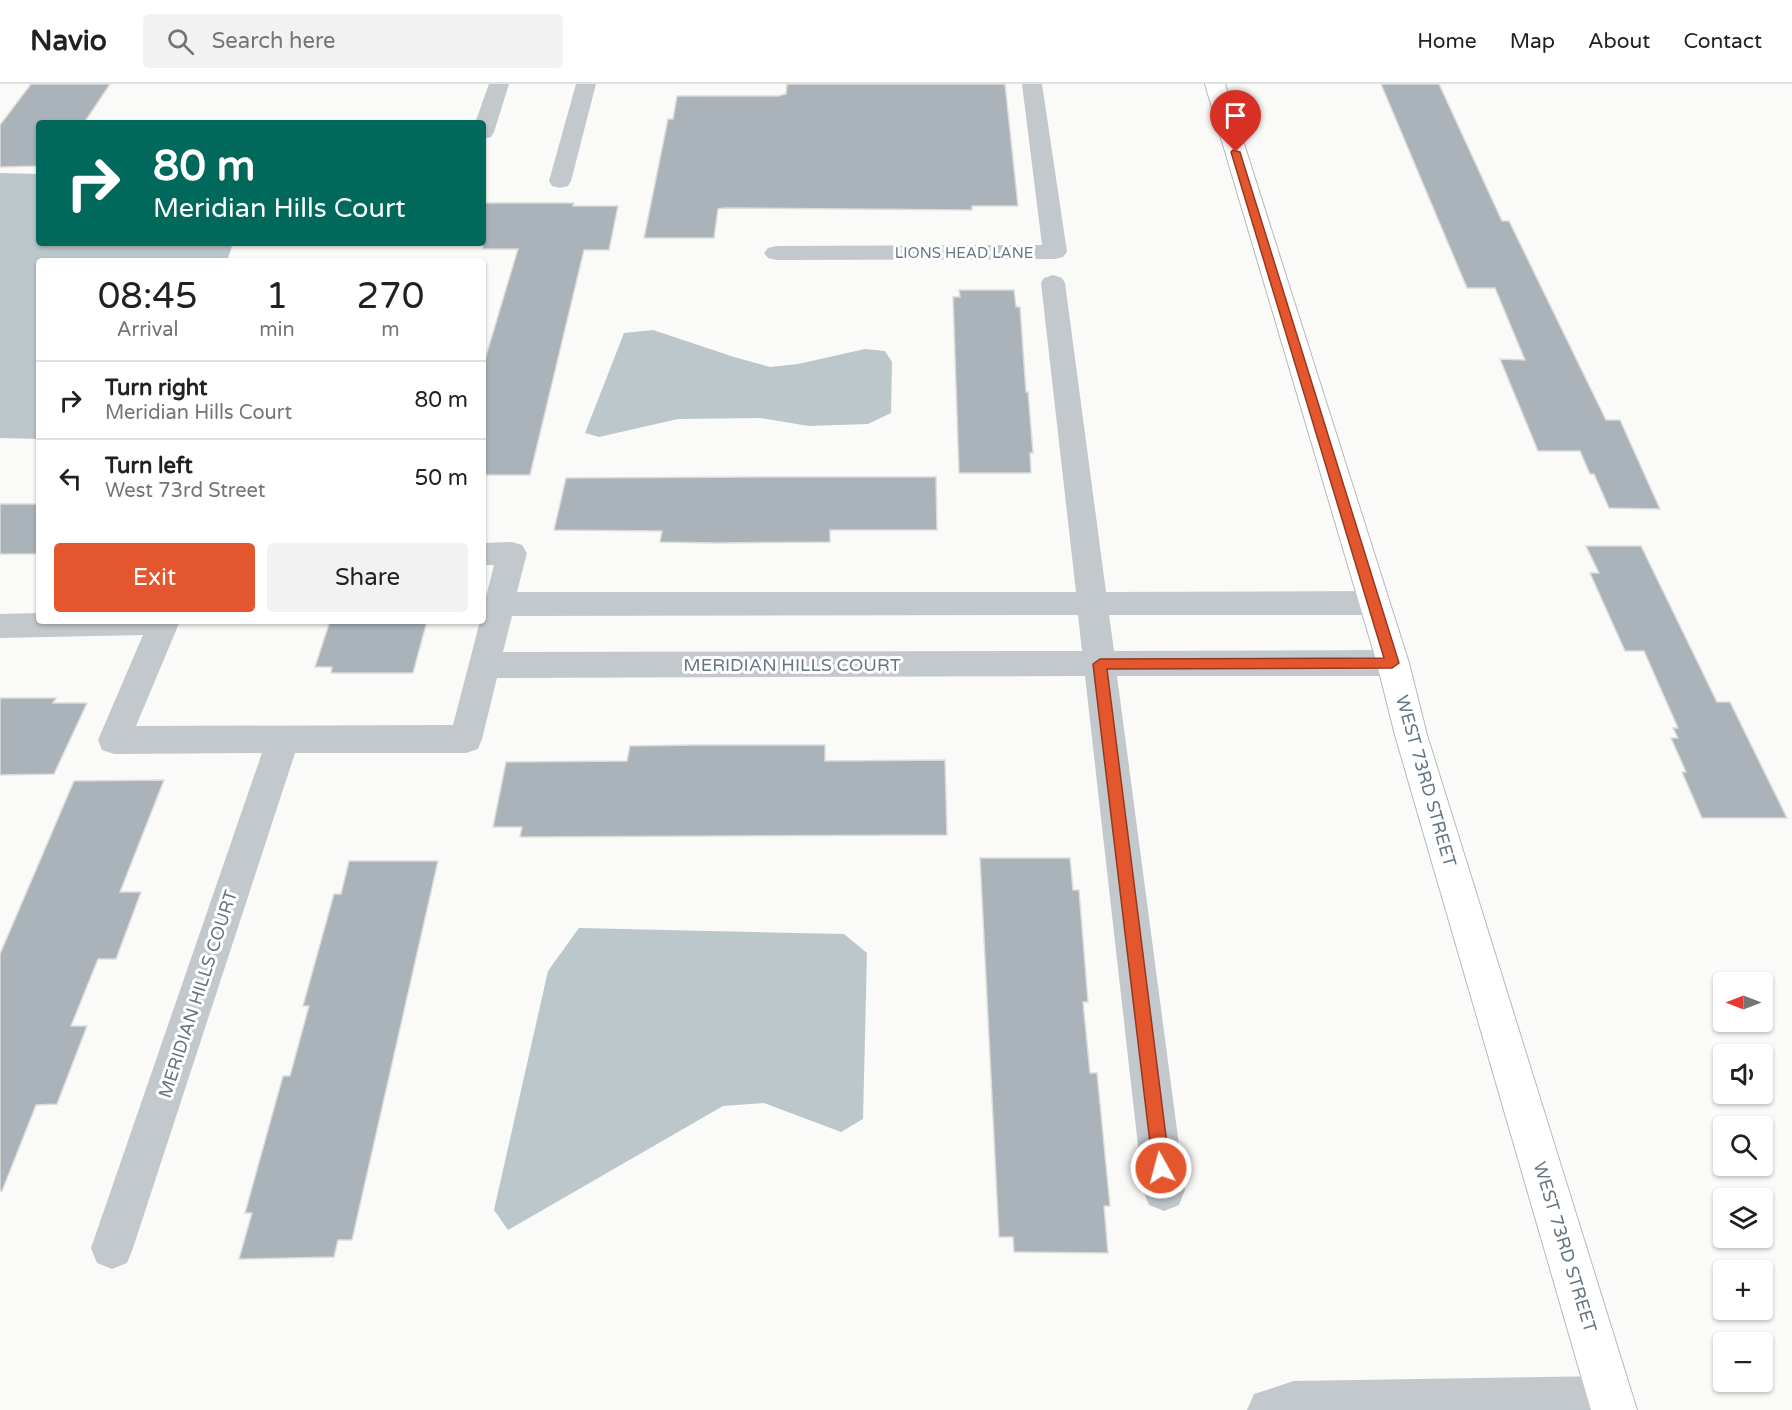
<!DOCTYPE html>
<html lang="en">
<head>
<meta charset="utf-8">
<style>
	:root { --surface:#fff; --page:#f2f2f2; --text:#202124; --muted:#757577; --line:#e0e0e0; --accent:#e4572e }
	body { margin:0; font-family:"Varela Round",sans-serif; background:var(--page); color:var(--text); height:100vh; display:flex; flex-direction:column; font-size:22px; white-space:nowrap }
	* { box-sizing:border-box; margin:0 }
	p { font-size:20px; color:var(--muted) }
	.icon { flex:none; width:33px; height:33px; fill:none; stroke:currentColor; stroke-width:2; stroke-linecap:round; stroke-linejoin:round }
	.map { position:relative; flex:1; overflow:hidden }
	.details { position:absolute; left:36px; top:174px; width:450px; height:366px; display:flex; flex-direction:column; background:var(--surface); border-radius:6px; box-shadow:0 2px 4px #0004 }
	.details>* { flex:none }
	.top-card { position:absolute; left:36px; top:36px; width:450px; height:126px; border-radius:6px; box-shadow:0 2px 4px #0004; background:#00695c; color:#fff; overflow:hidden }
	.needle { width:39px; rotate:270deg }
	.buttons { position:absolute; left:1713px; top:888px; display:grid; gap:12px }
	.buttons a { display:grid; place-items:center; width:60px; height:60px; border-radius:6px; background:var(--surface); box-shadow:0 2px 4px #0004; font-size:30px }
	.pin { position:absolute; display:grid; place-items:center; width:51px; height:51px; color:#fff; margin:-62px -26px; border-radius:50% 50% 50% 0; rotate:-45deg; box-shadow:0 0 6px #0007 }
	.pin .icon { rotate:45deg }
	.me { position:absolute; width:66px; margin:-33px; rotate:353deg; stroke-linejoin:round; filter:drop-shadow(0 0 4px #0008) }
	.turn { display:flex; align-items:center; gap:21px; height:126px; padding:0 18px; font-size:27px }
	.turn .icon { width:78px; height:78px; stroke-width:2.5 }
	.turn b { display:block; font-size:42px; line-height:51px }
	.eta { display:flex; justify-content:space-evenly; align-items:center; height:102px; text-align:center }
	.eta b { font-size:36px; font-weight:600; line-height:42px }
	.action { display:flex; gap:12px; margin-top:auto; padding:12px 18px }
	.action a { flex:1; height:69px; border-radius:6px; background:var(--accent); color:#fff; font-size:24px; font-weight:600; line-height:69px; text-align:center }
	.action a+a { background:var(--page); color:var(--text) }
	ul { padding:0; list-style:none }
	li { display:flex; align-items:center; gap:18px; height:78px; padding:0 18px; border-top:2px solid var(--line) }
	li div { flex:1 }
	li b { display:block; font-size:22px }
	li em { font-style:normal }
	header { display:flex; align-items:center; gap:36px; box-sizing:border-box; height:84px; padding:0 30px; background:var(--surface); border-bottom:2px solid var(--line) }
	header strong { font-size:28px }
	nav { display:flex; gap:33px; margin-inline-start:auto; font-size:21px }
	.search { width:420px; height:54px; background:var(--page); display:flex; align-items:center; gap:15px; box-sizing:border-box; padding:0 21px; border-radius:6px; color:var(--muted); font-size:22px }
	.map>svg:first-child { display:block }
</style>
</head>
<body>
<header>
<strong>Navio</strong>
<div class="search"><svg class="icon" aria-label="search" viewBox="0 0 24 24"><circle cx="10" cy="10" r="6"/><path d="M15 15l6 6"/></svg>Search here</div>
<nav><a>Home</a><a>Map</a><a>About</a><a>Contact</a></nav>
</header>
<div class="map">
<svg width="1792" height="1326" viewBox="0 0 1792 1326">
	<rect width="100%" height="100%" fill="#fafaf8"/>
	<g fill="#bbc7cb">
		<path d="M0,89L39,90V159H233L227,177H39V355L0,354Z"/>
		<path d="M653,246L734,273L770,283L798,280L865,265L885,267L892,278L891,329L868,340L809,342L760,334L678,335L599,353L585,349L624,249Z"/>
		<path d="M579,844L844,850L867,869L863,1035L841,1048L764,1019L723,1022L508,1146L494,1126L548,887Z"/>
	</g>
	<g fill="#aab3b9" stroke="#dcdcda" stroke-width="1.5">
		<path d="M31,0H110L84,39H39V82L0,83V41Z"/>
		<path d="M787,0H1005L1018,122H972V126L725,124L718,125L714,154H644L668,35H673L677,12H778L786,10Z"/>
		<path d="M1381,0H1439L1502,137H1509L1606,336H1620L1660,425L1609,424L1594,390H1590L1580,367H1538L1500,275L1525,276L1495,204H1467Z"/>
		<path d="M483,119H574L573,122H618L609,166H584L530,391H483V282L518,165H483Z"/>
		<path d="M959,206H1014L1016,223H1020L1026,308H1028L1033,369H1030L1031,389H959L953,213H960Z"/>
		<path d="M759,393H936L937,446H830V458L717,459L660,458L662,447L554,446L566,394Z"/>
		<rect x="0" y="420" width="39" height="50"/>
		<path d="M1586,462H1641L1717,618H1730L1787,734H1702L1682,688H1686L1671,654H1678L1673,644H1678L1644,567H1625L1590,489H1599Z"/>
		<path d="M330,537H427L413,589H331L332,583H315Z"/>
		<path d="M0,614H56L53,619H87L54,690L0,691Z"/>
		<path d="M696,661H825V677L945,676L947,751L520,753L522,743H493L506,678L627,677L630,662Z"/>
		<path d="M164,696L120,808H141L116,875H98L71,942H87L57,1020L36,1021L2,1107H0V870L74,697Z"/>
		<path d="M980,774H1070L1073,806H1079L1088,918H1083L1090,989H1097L1110,1122H1104L1108,1169L1014,1168L1013,1153H999Z"/>
		<path d="M349,777H438L352,1156H338L334,1173L239,1175L252,1129H245L283,992H290L309,922H303L334,810H341Z"/>
	</g>
	<g fill="none" stroke-linecap="round" stroke-linejoin="round">
		<g stroke="#b3babf" stroke-width="2">
			<path id="secondary" d="M1205,0H1225L1409,579L1427,651L1637,1326H1591L1395,651L1377,579Z"/>
		</g>
		<g fill="#c3c8cc" fill-rule="evenodd">
			<path d="M489,0H509L494,48L491,53L483,55V39H475Z"/>
			<path d="M576,0H596L571,97L568,102L560,104L552,102L549,97Z"/>
			<path d="M1022,0H1042L1067,168L1063,173L1055,175L776,176L768,174L764,169L768,164L776,162L1042,161Z"/>
			<path d="M1053,191L1062,194L1065,199L1106,508L1374,507L1385,511L1389,519L1385,527L1374,531H1109L1114,567L1393,566L1404,570L1409,579L1404,588L1393,592H1117L1185,1106L1179,1121L1164,1127L1149,1121L1143,1106L1085,592L497,594L482,655L478,665L466,669H295L133,1164L127,1179L112,1185L97,1179L91,1164L262,669L114,670L102,666L98,656L143,551L0,554V530L39,529V537H180L136,642L453,641L480,537H483V525L494,481H483V459L512,458L522,461L527,469L517,508H1076L1041,199L1044,194ZM1078,531L1082,567L503,568L512,532Z"/>
			<path d="M1611,1292L1627,1299L1634,1315L1629,1326H1247L1254,1310L1294,1297Z"/>
		</g>
		<use href="#secondary" fill="#fff" fill-rule="evenodd"/>
	</g>
	<path fill="#e4572e" stroke="#94391e" stroke-width="1.5" d="M1233,66L1240,68L1399,579L1392,584L1107,585L1170,1084L1167,1090L1161,1092L1155,1090L1153,1084L1093,580L1100,575L1384,574L1231,68Z"/>
	<g text-anchor="middle" dominant-baseline="central" stroke-width="6" stroke-linejoin="round" paint-order="stroke">
		<g font-size="15" fill="#657683" stroke="#fff">
			<text x="964" y="169">LIONS HEAD LANE</text>
		</g>
		<g font-size="18" fill="#657683" stroke="#fff">
			<text x="792" y="581">MERIDIAN HILLS COURT</text>
			<text transform="translate(1426 697) rotate(74)">WEST 73RD STREET</text>
			<text transform="translate(198 910) rotate(-72)">MERIDIAN HILLS COURT</text>
			<text transform="translate(1565 1163) rotate(73)">WEST 73RD STREET</text>
		</g>
	</g>
</svg>
<div class="buttons">
<a><svg class="needle" viewBox="-14 -14 28 28"><path d="M0-13l5 13h-10z" fill="#e53935"/><path d="M0 13l5-13h-10z" fill="#757577"/></svg></a>
<a><svg class="icon" aria-label="sound" viewBox="0 0 24 24"><path d="M4 9h4l5-4v14l-5-4H4zM17 9q2 3 0 6"/></svg></a>
<a><svg class="icon" aria-label="search" viewBox="0 0 24 24"><circle cx="10" cy="10" r="6"/><path d="M15 15l6 6"/></svg></a>
<a><svg class="icon" aria-label="layers" viewBox="0 0 24 24"><path d="M12 4l9 5-9 5-9-5zM3 14l9 5 9-5"/></svg></a>
<a>+</a>
<a>−</a>
</div>
<div class="pin" style="left:1236px;top:68px;background:#d93025"><svg class="icon" aria-label="arrive" viewBox="0 0 24 24"><path d="M6 21V4h12l-3 4 3 4H6"/></svg></div>
<svg class="me" style="left:1161px;top:1084px" viewBox="-20 -20 40 40"><circle r="17" fill="#e4572e" stroke="#fff" stroke-width="3"/><path d="M0-11L8 9 0 5-8 9z" fill="#fff"/></svg>
<div class="top-card">
<div class="turn"><svg class="icon" aria-label="right" viewBox="0 0 24 24"><path d="M7 20v-9h11M14 6l5 5-5 5"/></svg><div><b>80 m</b>Meridian Hills Court</div></div>
</div>
<section class="details">
<div class="eta">
<div><b>08:45</b><p>Arrival</p></div>
<div><b>1</b><p>min</p></div>
<div><b>270</b><p>m</p></div>
</div>
<ul>
<li><svg class="icon" aria-label="right" viewBox="0 0 24 24"><path d="M7 20v-9h11M14 6l5 5-5 5"/></svg><div><b>Turn right</b><p>Meridian Hills Court</p></div><em>80 m</em></li>
<li><svg class="icon" aria-label="left" viewBox="0 0 24 24"><path d="M17 20v-9H6M10 6l-5 5 5 5"/></svg><div><b>Turn left</b><p>West 73rd Street</p></div><em>50 m</em></li>
</ul>
<div class="action"><a>Exit</a><a>Share</a></div>
</section>
</div>
</body>
</html>
